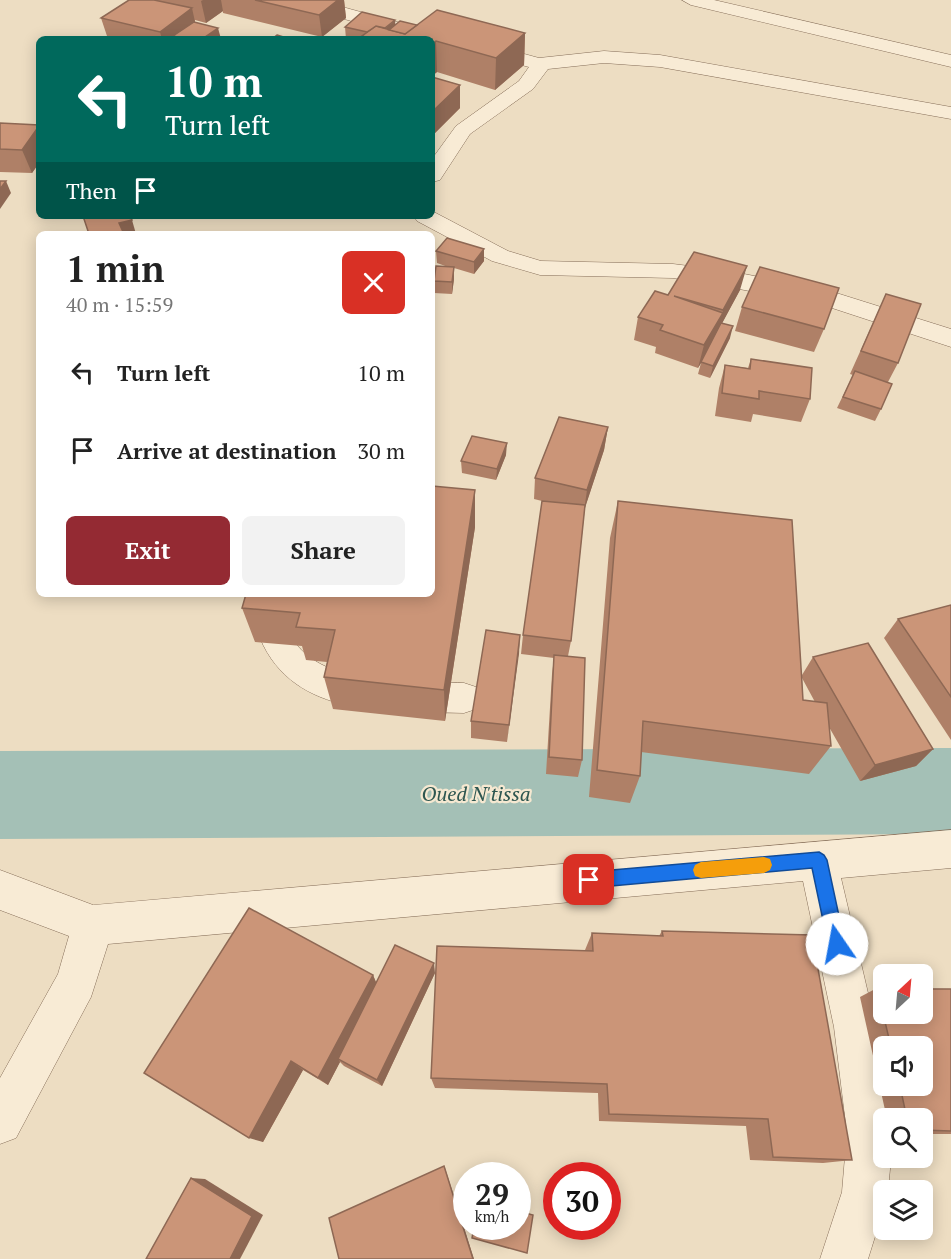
<!DOCTYPE html>
<html lang="en">
<head>
<meta charset="utf-8">
<style>
	:root { --surface:#fff; --page:#f2f2f2; --text:#222; --muted:#767676; --accent:#942a33 }
	body { margin:0; font-family:"PT Serif",serif; background:var(--page); color:var(--text); height:100vh; display:flex; flex-direction:column; font-size:22px; white-space:nowrap }
	* { box-sizing:border-box; margin:0 }
	p { font-size:20px; color:var(--muted) }
	.icon { flex:none; width:33px; height:33px; fill:none; stroke:currentColor; stroke-width:2; stroke-linecap:round; stroke-linejoin:round }
	.map { position:relative; flex:1; overflow:hidden }
	.details { position:absolute; left:36px; top:231px; width:399px; height:366px; display:flex; flex-direction:column; background:var(--surface); border-radius:9px; box-shadow:0 3px 15px #0003 }
	.details>* { flex:none }
	.banner { position:absolute; left:36px; top:36px; width:399px; height:183px; border-radius:9px; box-shadow:0 3px 15px #0003; background:#00695c; color:#fff; overflow:hidden }
	.needle { width:39px; rotate:26deg }
	.tools { position:absolute; left:873px; top:964px; display:grid; gap:12px }
	.tools a { display:grid; place-items:center; width:60px; height:60px; border-radius:9px; background:var(--surface); box-shadow:0 3px 15px #0003; font-size:30px }
	.speed { position:absolute; left:453px; top:1162px; display:flex; gap:12px; font-size:30px; font-weight:700; text-align:center }
	.speed>* { display:grid; place-content:center; width:78px; height:78px; border-radius:50%; background:var(--surface); box-shadow:0 3px 15px #0003; line-height:1 }
	.speed small { font-size:15px; font-weight:400 }
	.speed .limit { border:9px solid #d22; background:#fff; color:#111 }
	.pin { position:absolute; display:grid; place-items:center; width:51px; height:51px; color:#fff; margin:-26px; border-radius:12px; box-shadow:0 3px 9px #0006 }
	.me { position:absolute; width:66px; margin:-33px; rotate:348deg; stroke-linejoin:round; filter:drop-shadow(0 0 4px #0008) }
	.turn { display:flex; align-items:center; gap:21px; height:126px; padding:0 30px; font-size:27px }
	.turn .icon { width:78px; height:78px; stroke-width:2.5 }
	.turn b { display:block; font-size:42px; line-height:51px }
	.then { display:flex; align-items:center; height:57px; padding:0 30px; background:#0003; gap:12px; font-size:22px }
	.round { display:grid; place-items:center; flex:none; width:63px; height:63px; border-radius:9px; background:var(--page) }
	.head { display:flex; align-items:center; justify-content:space-between; height:102px; padding:0 30px }
	h1 { font-size:36px; font-weight:600; line-height:45px }
	.cta { display:flex; gap:12px; margin-top:auto; padding:12px 30px }
	.cta a { flex:1; height:69px; border-radius:9px; background:var(--accent); color:#fff; font-size:24px; font-weight:600; line-height:69px; text-align:center }
	.cta a+a { background:var(--page); color:var(--text) }
	ul { padding:0; list-style:none }
	li { display:flex; align-items:center; gap:18px; height:78px; padding:0 30px }
	li div { flex:1 }
	li b { display:block; font-size:22px }
	li em { font-style:normal }
	.map>svg:first-child { display:block }
</style>
</head>
<body>
<div class="map">
<svg width="951" height="1259" viewBox="0 0 951 1259">
	<rect width="100%" height="100%" fill="#edddc2"/>
	<g fill="none" stroke-linecap="round" stroke-linejoin="round">
		<path fill="#a4c0b6" fill-rule="evenodd" d="M951,748V834L0,839V751Z"/>
		<g stroke="#866e59" stroke-width="1">
			<g id="minor">
				<path d="M288,0H317L408,25L410,29L401,35L291,4Z"/>
				<path d="M682,0H714L951,55V67L691,5Z"/>
				<path d="M480,42L539,58L604,51L660,55L951,107V119L660,67L604,63L548,69L533,89L470,134L440,180L432,182V159L456,126L519,81L529,67L473,52L471,48L473,44Z"/>
				<path d="M432,211L508,251L541,261L673,264L729,271L830,291L951,329V347L826,306L729,287L673,278L540,275L492,261L417,221L414,216H432Z"/>
				<path d="M249,594H281C280,691 398,681 464,683L476,687L481,698L476,709L464,713C390,711 294,719 260,638C254,624 248,609 249,594Z"/>
				<path d="M951,830V868L841,878L876,1027L890,1119H884V1158H891L888,1191H884V1208L868,1259H820L842,1192L847,1133L834,1027L803,881L108,944L91,997L16,1138L0,1144V1078L58,974L69,936L0,910V870L93,905Z"/>
			</g>
		</g>
		<use href="#minor" fill="#f8ebd5" fill-rule="evenodd"/>
	</g>
	<g fill="#af8067" fill-rule="evenodd">
		<path d="M129,0H344L346,18L322,37L223,13V11L206,23L195,20V22L221,39H108L101,18Z"/>
		<path d="M395,25H417L525,33L524,65L495,90L437,72L432,76V39H346L345,27Z"/>
		<path d="M432,77L460,85V108L435,133L432,132Z"/>
		<path d="M0,123L39,125V163L32,173L0,172Z"/>
		<path d="M484,249V261L474,274L454,268V279L452,294L434,293V281L448,267L437,263L436,251Z"/>
		<path d="M740,290L722,323L730,338L710,378L698,374L701,363L698,368L655,353L656,347L634,340L638,317L668,295Z"/>
		<path d="M886,294L898,363L888,382L881,409L875,421L837,408L853,375L850,374Z"/>
		<path d="M742,307L824,329L814,352L735,331Z"/>
		<path d="M751,359L810,399L801,422L753,414L751,422L715,416L719,388L725,365L748,368Z"/>
		<path d="M608,427L604,450L585,507L571,641L568,656L582,760L578,777L546,774L552,674L554,658L521,654L523,635L542,501L534,499L535,478Z"/>
		<path d="M506,455L496,480L462,473L461,461Z"/>
		<path d="M475,490V527L445,721L333,709L324,677L327,662L306,660L302,646L255,642L242,608Z"/>
		<path d="M618,501L802,675L813,657L933,749L916,766L860,781L829,727L831,746L809,774L641,752L640,776L630,803L589,797L610,538ZM802,678L815,702L803,700Z"/>
		<path d="M951,605V740L884,638L898,619Z"/>
		<path d="M520,635L507,742L471,738V721Z"/>
		<path d="M662,931L852,1160L823,1163L750,1160L746,1126L599,1121L598,1093L435,1088L431,1078L585,950L592,933L659,936Z"/>
		<path d="M435,973L382,1086L344,1066L340,1062L328,1085L303,1070L263,1142L144,1073L373,975L376,983Z"/>
		<path d="M877,988L951,989V1134H922V1119H887L860,997ZM884,1047H922V1086H884Z"/>
	</g>
	<g fill="#8e6854">
		<path d="M203,0H221L223,11L206,23L201,1Z"/>
		<path d="M338,0H344L346,18L322,37L319,15Z"/>
		<path d="M192,8L197,31L173,36L174,39H162L160,32Z"/>
		<path d="M395,20L396,31L378,35Z"/>
		<path d="M218,28L221,39H202Z"/>
		<path d="M525,33L524,65L495,90L496,58Z"/>
		<path d="M436,41L437,72L432,76V44Z"/>
		<path d="M460,85V108L435,133L434,110Z"/>
		<path d="M39,126V163L32,173L22,150Z"/>
		<path d="M6,181L11,193L0,209V189Z"/>
		<path d="M132,220L136,234H123L119,223Z"/>
		<path d="M484,249V261L474,274V262Z"/>
		<path d="M747,266L740,290L718,331L717,336L698,368L704,345L722,315L723,310Z"/>
		<path d="M454,267V279L452,294V282Z"/>
		<path d="M733,326L730,338L710,378L713,366Z"/>
		<path d="M608,427L604,450L584,511L587,490Z"/>
		<path d="M507,443L506,455L496,480L497,469Z"/>
		<path d="M475,490V527L445,721L444,690Z"/>
		<path d="M520,635L519,654L507,742L509,725Z"/>
		<path d="M933,749L916,766L860,781L875,765Z"/>
		<path d="M434,963L435,973L382,1086L377,1080Z"/>
		<path d="M373,975L379,989L338,1059L340,1062L328,1085L318,1078Z"/>
		<path d="M291,1061L303,1070L263,1142L249,1138Z"/>
		<path d="M444,1166L445,1168L474,1259H473Z"/>
		<path d="M191,1178L205,1179L263,1215L240,1259H230Z"/>
	</g>
	<g fill="#cb9578" stroke="#8e6854" stroke-width="1.5">
		<path d="M129,0H154L192,8L160,32L101,18Z"/>
		<path d="M255,0H338L319,15Z"/>
		<path d="M437,10L525,33L496,58L436,41L432,44V39H373L362,36L376,26L405,34Z"/>
		<path d="M362,12L395,20L385,28L376,26L367,32L345,27Z"/>
		<path d="M400,21L417,25L405,34L389,30Z"/>
		<path d="M194,22L218,28L202,39H186L173,36Z"/>
		<path d="M277,35L290,39H272Z"/>
		<path d="M432,77L460,85L434,110L432,109Z"/>
		<path d="M0,123L39,125V126L22,150L0,149Z"/>
		<path d="M0,181H6L0,189Z"/>
		<path d="M83,216H130L132,220L119,223L124,234H89Z"/>
		<path d="M447,238L484,249L474,262L436,251Z"/>
		<path d="M694,252L747,266L723,310L674,296L723,313L704,345L660,330L663,325L638,317L655,291L668,295Z"/>
		<path d="M436,266L454,267L452,282L434,281Z"/>
		<path d="M760,267L839,288L824,329L742,307Z"/>
		<path d="M886,294L921,304L898,363L861,351Z"/>
		<path d="M721,323L733,326L713,366L701,362Z"/>
		<path d="M751,359L812,368L810,399L759,391V399L722,393L725,365L750,369Z"/>
		<path d="M855,371L892,384L881,409L843,397Z"/>
		<path d="M559,417L608,427L587,490L535,478Z"/>
		<path d="M472,436L507,443L497,469L461,461Z"/>
		<path d="M432,486L475,490L444,690L324,677L335,630L296,627L300,613L242,608L246,594H432Z"/>
		<path d="M542,501L585,505L571,641L523,635Z"/>
		<path d="M618,501L792,520L803,700L827,703L831,746L643,721L640,776L597,770Z"/>
		<path d="M951,605V697L898,619Z"/>
		<path d="M486,630L520,635L509,725L471,721Z"/>
		<path d="M868,643L933,749L875,765L813,657Z"/>
		<path d="M554,655L585,658L582,760L549,757Z"/>
		<path d="M249,908L373,975L318,1078L291,1061L249,1138L144,1073Z"/>
		<path d="M662,931L812,935L852,1160L773,1157L768,1119L609,1114L607,1084L431,1078L437,946L593,951L592,933L663,936Z"/>
		<path d="M395,945L434,963L377,1080L338,1059Z"/>
		<path d="M877,988H884V1014H922V989H951V1131L922,1130V1119H907L900,1086H922V1047H891Z"/>
		<path d="M444,1166L473,1259H339L329,1218Z"/>
		<path d="M191,1178L252,1216L230,1259H146Z"/>
		<path d="M518,1211L533,1215L527,1253L472,1238L474,1227H518Z"/>
	</g>
	<path fill="#1a73e8" stroke="#114b97" stroke-width="1.5" d="M819,852L824,855L827,860L845,944L843,950L837,952L831,950L828,944L812,868L589,888L583,886L581,880L583,875L589,872Z"/>
	<path fill="#f59e0b" d="M764,857L770,859L772,865L770,870L764,873L701,878L695,876L693,870L695,865L701,862Z"/>
	<g text-anchor="middle" dominant-baseline="central" stroke-width="4.5" stroke-linejoin="round" paint-order="stroke">
		<g font-size="20" font-style="italic" fill="#2d5650" stroke="#f5e8d1">
			<text x="476" y="793">Oued N'tissa</text>
		</g>
	</g>
</svg>
<div class="tools">
<a><svg class="needle" viewBox="-14 -14 28 28"><path d="M0-13l5 13h-10z" fill="#e53935"/><path d="M0 13l5-13h-10z" fill="#767676"/></svg></a>
<a><svg class="icon" aria-label="sound" viewBox="0 0 24 24"><path d="M4 9h4l5-4v14l-5-4H4zM17 9q2 3 0 6"/></svg></a>
<a><svg class="icon" aria-label="search" viewBox="0 0 24 24"><circle cx="10" cy="10" r="6"/><path d="M15 15l6 6"/></svg></a>
<a><svg class="icon" aria-label="layers" viewBox="0 0 24 24"><path d="M12 4l9 5-9 5-9-5zM3 14l9 5 9-5"/></svg></a>
</div>
<div class="speed"><div>29<small>km/h</small></div><div class="limit">30</div></div>
<div class="pin" style="left:589px;top:880px;background:#d93025"><svg class="icon" aria-label="arrive" viewBox="0 0 24 24"><path d="M6 21V4h12l-3 4 3 4H6"/></svg></div>
<svg class="me" style="left:837px;top:944px" viewBox="-20 -20 40 40"><circle r="19" fill="#fff"/><path d="M0-13L10 11 0 6-10 11z" fill="#1a73e8"/></svg>
<div class="banner">
<div class="turn"><svg class="icon" aria-label="left" viewBox="0 0 24 24"><path d="M17 20v-9H6M10 6l-5 5 5 5"/></svg><div><b>10 m</b>Turn left</div></div>
<div class="then">Then<svg class="icon" aria-label="arrive" viewBox="0 0 24 24"><path d="M6 21V4h12l-3 4 3 4H6"/></svg></div>
</div>
<section class="details">
<div class="head"><div><h1>1 min</h1><p>40 m · 15:59</p></div><a class="round" style="background:#d93025;color:#fff"><svg class="icon" aria-label="close" viewBox="0 0 24 24"><path d="M6 6l12 12M18 6L6 18"/></svg></a></div>
<ul>
<li><svg class="icon" aria-label="left" viewBox="0 0 24 24"><path d="M17 20v-9H6M10 6l-5 5 5 5"/></svg><div><b>Turn left</b></div><em>10 m</em></li>
<li><svg class="icon" aria-label="arrive" viewBox="0 0 24 24"><path d="M6 21V4h12l-3 4 3 4H6"/></svg><div><b>Arrive at destination</b></div><em>30 m</em></li>
</ul>
<div class="cta"><a>Exit</a><a>Share</a></div>
</section>
</div>
</body>
</html>
